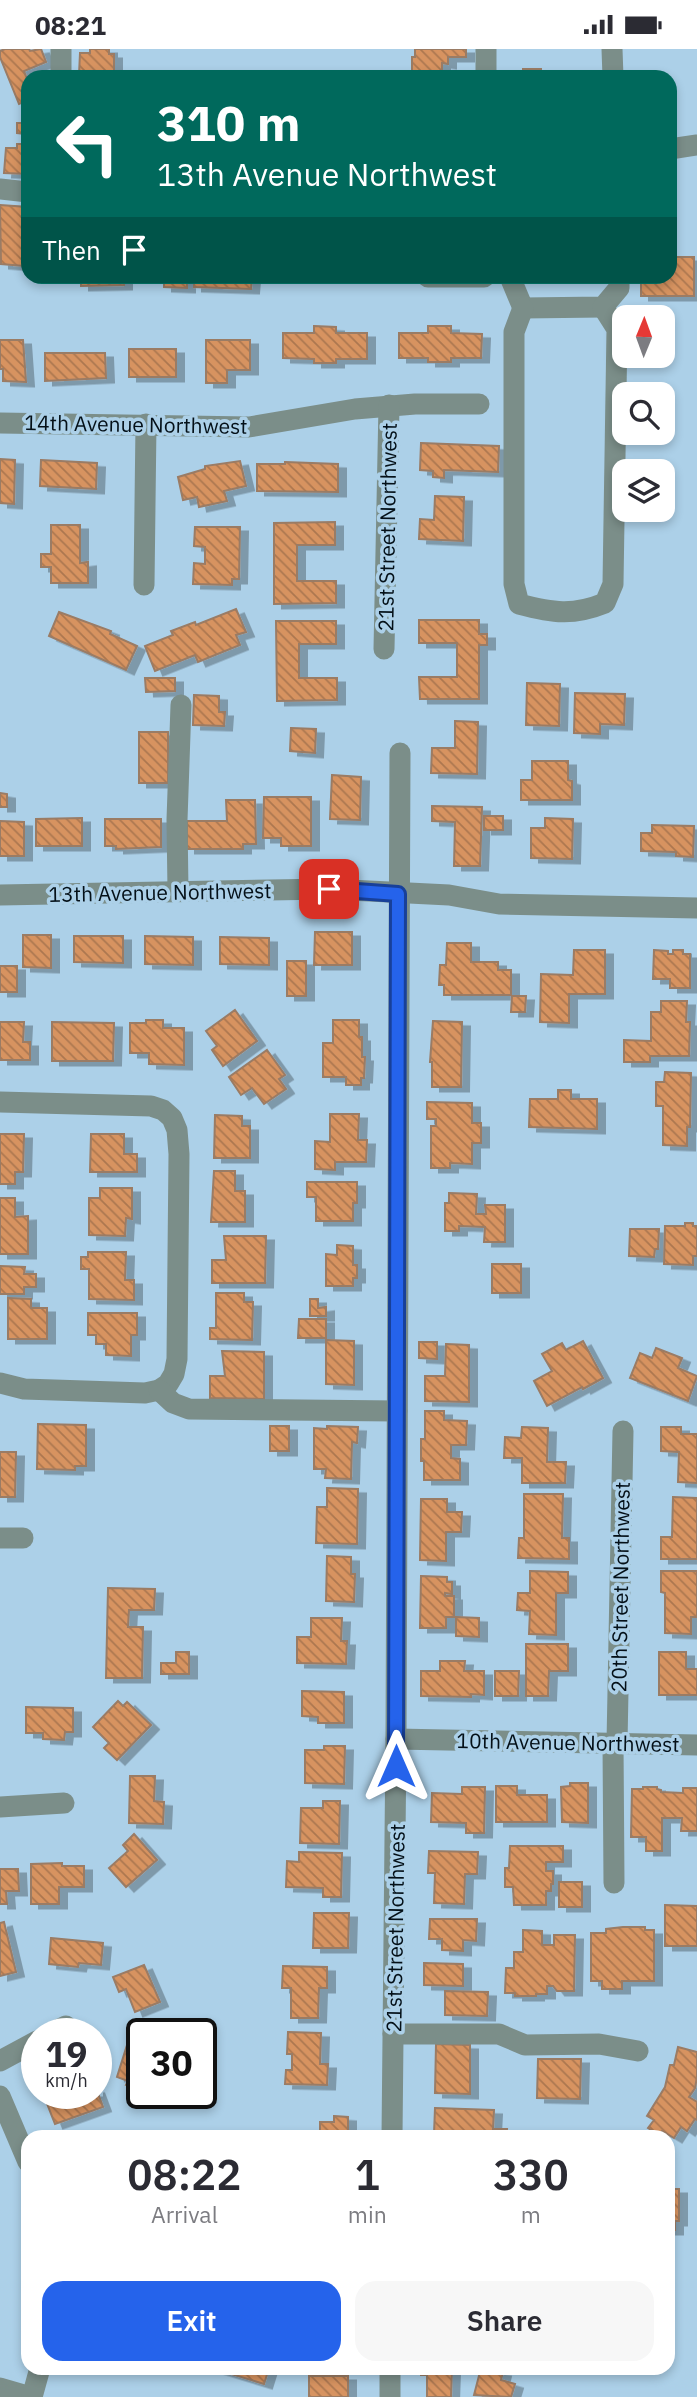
<!DOCTYPE html>
<html lang="en">
<head>
<meta charset="utf-8">
<style>
	:root { --surface:#fff; --page:#f7f7f7; --text:#2b2b33; --muted:#7c7c81; --accent:#2563eb }
	body { margin:0; font-family:"IBM Plex Sans",sans-serif; background:var(--page); color:var(--text); height:100vh; display:flex; flex-direction:column; font-size:26px; white-space:nowrap }
	* { box-sizing:border-box; margin:0 }
	p { font-size:23px; color:var(--muted) }
	.icon { flex:none; width:38px; height:38px; fill:none; stroke:currentColor; stroke-width:2; stroke-linecap:round; stroke-linejoin:round }
	.map { position:relative; flex:1; overflow:hidden }
	.side { position:absolute; left:21px; top:2081px; width:654px; height:245px; display:flex; flex-direction:column; background:var(--surface); border-radius:21px; box-shadow:0 4px 10px #0003 }
	.side>* { flex:none }
	.banner { position:absolute; left:21px; top:21px; width:656px; height:214px; border-radius:21px; box-shadow:0 4px 10px #0003; background:#00695c; color:#fff; overflow:hidden }
	.needle { width:46px; rotate:1deg }
	.buttons { position:absolute; left:612px; top:256px; display:grid; gap:14px }
	.buttons a { display:grid; place-items:center; width:63px; height:63px; border-radius:14px; background:var(--surface); box-shadow:0 4px 10px #0003; font-size:35px }
	.speed { position:absolute; left:21px; top:1969px; display:flex; gap:14px; font-size:35px; font-weight:700; text-align:center }
	.speed>* { display:grid; place-content:center; width:91px; height:91px; border-radius:50%; background:var(--surface); box-shadow:0 4px 10px #0003; line-height:1 }
	.speed small { font-size:18px; font-weight:400 }
	.speed .limit { border:4px solid #111; border-radius:10px; background:#fff; color:#111 }
	.pin { position:absolute; display:grid; place-items:center; width:60px; height:60px; color:#fff; margin:-30px; border-radius:14px; box-shadow:0 4px 10px #0006 }
	.me { position:absolute; width:77px; margin:-38px; rotate:0deg; stroke-linejoin:round; filter:drop-shadow(0 0 5px #0008) }
	.turn { display:flex; align-items:center; gap:24px; height:147px; padding:0 21px; font-size:32px }
	.turn .icon { width:91px; height:91px; stroke-width:2.5 }
	.turn b { display:block; font-size:49px; line-height:60px }
	.then { display:flex; align-items:center; height:66px; padding:0 21px; background:#0003; gap:14px; font-size:26px }
	.eta { display:flex; justify-content:space-evenly; align-items:center; height:119px; text-align:center }
	.eta b { font-size:42px; font-weight:600; line-height:49px }
	.button { display:flex; gap:14px; margin-top:auto; padding:14px 21px }
	.button a { flex:1; height:80px; border-radius:21px; background:var(--accent); color:#fff; font-size:28px; font-weight:600; line-height:80px; text-align:center }
	.button a+a { background:var(--page); color:var(--text) }
	.status { display:flex; justify-content:space-between; align-items:center; height:49px; padding:0 35px; background:var(--surface); direction:ltr }
	.status svg { height:19px; fill:currentColor }
	.map>svg:first-child { display:block }
</style>
</head>
<body>
<div class="status"><b>08:21</b><svg viewBox="0 0 49 12"><path d="M0 12V9h3v3zM5 12V6h3v6zM10 12V3h3v9zM15 12V0h3v12zM26 1h20v11H26zM47 4h2v5h-2z"/></svg></div>
<div class="map">
<svg width="697" height="2348" viewBox="0 0 697 2348">
	<defs>
		<pattern id="building-back-hatch" width="6" height="6" patternUnits="userSpaceOnUse" patternTransform="scale(1.75)"><rect width="6" height="6" fill="#d79361"/><path d="M-1 5l2 2M0 0l6 6M5-1l2 2" fill="none" stroke="#ac774f"/></pattern>
		<filter id="shadow"><feDropShadow dx="8" dy="4.5" stdDeviation="0" flood-color="#0004"/></filter>
	</defs>
	<rect width="100%" height="100%" fill="#acd0e8"/>
	<g fill="url(#building-back-hatch)" stroke="#9a7b65" stroke-width="2" filter="url(#shadow)">
		<path d="M5,0H29L30,2L41,0L46,13L24,22L28,33V51L19,55L0,8V2Z"/>
		<path d="M90,0H109V5H114V27L79,26L80,4H90Z"/>
		<path d="M415,0H466V8H448V15L442,14V28H412V8H415Z"/>
		<path d="M523,20H541V28H493L523,27Z"/>
		<path d="M17,74H26L25,85L17,84Z"/>
		<path d="M17,95H28V125L4,124L6,99H17Z"/>
		<path d="M0,156L28,158V200H25L24,217L1,215Z"/>
		<path d="M670,208H694V247H641V228H670Z"/>
		<path d="M81,228H124V236L81,237Z"/>
		<path d="M164,228H187V239L164,238Z"/>
		<path d="M194,228H252L251,240L194,238Z"/>
		<path d="M314,277L336,278V284H367V310H336V314H314V310L283,309V284H314Z"/>
		<path d="M428,277H451V284L482,285L481,309H451V313H428V309H399V284H428Z"/>
		<path d="M0,291H23L26,333L3,332V320H0Z"/>
		<path d="M206,291H250V321H227V334H206Z"/>
		<rect x="129" y="300" width="47" height="28"/>
		<path d="M45,304H105L106,329L45,332Z"/>
		<path d="M421,394L499,397L498,423L444,421V429L433,428V422L420,421Z"/>
		<path d="M0,410L15,411L14,455L0,454Z"/>
		<path d="M41,411L97,414L96,440L40,437Z"/>
		<path d="M240,412L246,437L224,442L227,452L199,458L197,448L183,451L178,428L205,420V417Z"/>
		<path d="M285,413L338,415V443L257,442V415H285Z"/>
		<path d="M435,447L464,448L463,492L419,490L420,470L434,471Z"/>
		<path d="M335,473V496H297V532H336V554L274,555V474Z"/>
		<path d="M51,476H80V514L88,513V534H51V518H41V505H51Z"/>
		<path d="M195,478H240L239,530H232V536L193,535L194,514L205,515V498L194,497Z"/>
		<path d="M236,560L246,583L236,586L240,596L198,613L195,606L155,622L145,597L173,586L171,582L195,573L196,576Z"/>
		<path d="M59,563L111,582L110,585L137,597L126,621L49,587Z"/>
		<path d="M419,571H479V585H487V596H479V650H420L419,628H457V594H419Z"/>
		<path d="M276,572H336V595H299V629H337V651L277,652Z"/>
		<path d="M145,629H175V642L146,643Z"/>
		<path d="M527,634L560,635L559,677L526,676Z"/>
		<path d="M575,644L625,645L624,676L600,675V685L574,684Z"/>
		<path d="M194,646L219,647V663H225L224,677L193,676Z"/>
		<path d="M455,672L478,673L477,725L431,724L432,699H455Z"/>
		<path d="M291,679L316,680L315,704L290,702Z"/>
		<rect x="139" y="683" width="29" height="51"/>
		<path d="M532,712H568V731L572,732V751H521V731H532Z"/>
		<path d="M332,726L361,728L360,771L330,770Z"/>
		<path d="M0,744L7,745V758H0Z"/>
		<path d="M264,748H311V797H281V789H263Z"/>
		<path d="M226,751H255L256,795H243V800H187V772H227Z"/>
		<path d="M432,757L482,758L480,817H454L455,773L432,772Z"/>
		<rect x="484" y="767" width="19" height="14"/>
		<path d="M82,769V797H36V770Z"/>
		<path d="M545,769L573,770L572,810L531,809V779H545Z"/>
		<path d="M105,770H161V798L116,800V797H105Z"/>
		<path d="M0,772L24,773V807H0Z"/>
		<path d="M652,776L694,777L693,808L676,807V803L641,802V784H652Z"/>
		<path d="M315,883H352V916H314Z"/>
		<path d="M23,886H51V919L23,918Z"/>
		<path d="M74,887H123V914L74,913Z"/>
		<path d="M145,887L193,888V916L145,915Z"/>
		<path d="M220,888L269,889V916L220,915Z"/>
		<path d="M447,894H471V913H498V921H511V946H444V936H439L440,916H446Z"/>
		<path d="M574,901H605V945H569V974L540,973L541,925L573,926Z"/>
		<path d="M654,901L668,902V905H673V901H683V905H690V939H670V930H653Z"/>
		<rect x="287" y="912" width="19" height="35"/>
		<rect x="0" y="917" width="17" height="26"/>
		<path d="M512,947H526L525,963H511Z"/>
		<path d="M661,952H687L686,973H690L689,1007H650V1013H624V991L651,992V963H661Z"/>
		<path d="M235,961L257,992L223,1017L212,1001L217,997L206,982Z"/>
		<path d="M146,971H163V979H184V1016L149,1015V1004H130V974H146Z"/>
		<path d="M333,971H359V988H362V1008H365L364,1029H361V1036H346V1028H323V994H333Z"/>
		<path d="M433,972L462,973L461,1038H432V1013H430Z"/>
		<path d="M0,973H24L23,993H30V1011H0Z"/>
		<path d="M52,973L114,974L113,1012H52Z"/>
		<path d="M267,1001L285,1026L279,1030L286,1040L264,1055L252,1039L241,1046L229,1028Z"/>
		<path d="M665,1023L691,1024L690,1078H687V1097L663,1096V1057H656V1033H664Z"/>
		<path d="M558,1041H571V1050H597V1080L529,1078L530,1050H558Z"/>
		<path d="M427,1053L472,1054V1074H481V1094H472V1115L450,1114V1119H431V1077H436V1070H427Z"/>
		<path d="M330,1065H359L358,1091H367L366,1113H335V1121L315,1120V1092L330,1093Z"/>
		<path d="M215,1066L242,1067V1077H250V1109H214Z"/>
		<path d="M0,1085H24L23,1123H15V1135H0Z"/>
		<path d="M91,1085H124V1105H137V1123H90Z"/>
		<path d="M214,1122H235V1142H245V1173H211Z"/>
		<path d="M307,1133H357V1154H353V1172H316V1148H307Z"/>
		<path d="M100,1139H132V1170L126,1169L125,1187L89,1186V1149H100Z"/>
		<path d="M449,1144L477,1145L476,1165H486L485,1156H505V1193H484L485,1178L459,1177V1182H445V1154H449Z"/>
		<path d="M0,1149H15V1168L28,1167V1205H0Z"/>
		<path d="M685,1174H693V1177H697V1207H693V1216L664,1215L665,1177H685Z"/>
		<path d="M630,1180H659L658,1200H655L654,1208L629,1207Z"/>
		<path d="M224,1187H266L265,1234H212V1211H226Z"/>
		<path d="M337,1196L353,1197V1216H357V1229H353V1237H326V1205L337,1206Z"/>
		<path d="M88,1203H126L125,1231H134V1251L89,1250V1220H81V1208H88Z"/>
		<rect x="492" y="1215" width="29" height="29"/>
		<path d="M0,1217L25,1218L24,1225H36V1238H24V1245H0Z"/>
		<path d="M216,1244H244V1253H253L252,1291L210,1290V1279H216Z"/>
		<path d="M8,1249L31,1250V1259H47V1290H8Z"/>
		<path d="M310,1250H318V1259L326,1258V1267H310Z"/>
		<path d="M88,1264H137V1286H131V1307L106,1306V1295H96V1286H88Z"/>
		<path d="M299,1270H326V1289H298Z"/>
		<path d="M326,1291L354,1292V1336L326,1335Z"/>
		<path d="M583,1292L603,1329L583,1340L582,1338L547,1357L534,1332L552,1322L542,1305L562,1294L566,1301Z"/>
		<path d="M419,1293H437V1310L419,1309Z"/>
		<path d="M446,1295L469,1296V1353L425,1352V1327H445Z"/>
		<path d="M656,1299L682,1309L678,1319L697,1327L688,1352L630,1329L640,1304L652,1309Z"/>
		<path d="M222,1302L264,1303V1350L210,1349V1327H225Z"/>
		<path d="M425,1362H444V1371L467,1372L466,1396H451V1409L460,1410V1431H424V1412H421V1390H425Z"/>
		<path d="M38,1375L86,1376V1417H75V1421L37,1420Z"/>
		<rect x="270" y="1377" width="19" height="25"/>
		<path d="M327,1377L358,1378L357,1394L352,1393L351,1430L325,1429L326,1420H314V1379L327,1380Z"/>
		<path d="M522,1378L548,1379L547,1413H566L565,1434H522V1409H504L505,1388L521,1389Z"/>
		<path d="M661,1378H681V1385H697V1434L678,1433L679,1403L661,1402Z"/>
		<path d="M0,1403H16L15,1448H0Z"/>
		<path d="M327,1439L358,1440L357,1495L316,1494L317,1458H327Z"/>
		<path d="M524,1445H563L562,1489H569V1510L518,1509L519,1489H524Z"/>
		<path d="M673,1448L697,1449V1510H661V1488H672Z"/>
		<path d="M421,1450H447V1463H462L461,1483H446V1512L420,1511Z"/>
		<path d="M327,1507L351,1508V1525H355L354,1553L326,1552Z"/>
		<path d="M530,1522L568,1523V1544H556V1586L529,1585L530,1562L517,1561L518,1544H530Z"/>
		<path d="M661,1522H697V1568H691V1585L665,1584V1544L661,1543Z"/>
		<path d="M421,1527L447,1528V1533H452V1545L445,1544V1547H454V1568H446V1579H420Z"/>
		<path d="M108,1539L155,1540L154,1561H129L128,1578H143L142,1629H106Z"/>
		<path d="M456,1568L479,1569V1588L456,1587Z"/>
		<path d="M311,1569H342L341,1592H347L346,1615L297,1614V1588H311Z"/>
		<path d="M526,1595H568V1622H549L548,1647H526Z"/>
		<path d="M176,1603H189V1625H161V1614H176Z"/>
		<path d="M659,1603H686V1620H697V1646H659Z"/>
		<path d="M440,1612H465L464,1622H484V1646L471,1645V1648L421,1647V1622H440Z"/>
		<path d="M495,1622H519L518,1647H495Z"/>
		<path d="M302,1642L344,1643V1674H318V1668L302,1667Z"/>
		<path d="M118,1652L123,1657L127,1653L151,1676L117,1711L104,1699L109,1694L93,1678Z"/>
		<path d="M26,1658L73,1659V1683H65L64,1691L43,1690V1684H26Z"/>
		<path d="M324,1697H345L344,1735L305,1734V1701H324Z"/>
		<path d="M130,1727H155L154,1752L164,1753L163,1775L129,1774Z"/>
		<path d="M570,1734H588V1774L562,1773L561,1738L570,1737Z"/>
		<path d="M496,1737H517V1746H547V1773H496Z"/>
		<path d="M462,1738H485L484,1784H466V1774L431,1773L432,1744L462,1745Z"/>
		<path d="M643,1738H657V1740L661,1741V1743L683,1744V1739H697V1782H681L682,1769H662V1802H646V1788H631L632,1740H643Z"/>
		<path d="M323,1752H340L339,1795L300,1794L301,1759H323Z"/>
		<path d="M134,1785L157,1811L126,1838L109,1819L128,1802L123,1796Z"/>
		<path d="M510,1797H563V1813H546V1822H553V1835H551V1842H546V1856H514L513,1838H505V1819H509Z"/>
		<path d="M429,1802L478,1803L477,1825H465L464,1855L434,1854L435,1824H428Z"/>
		<path d="M299,1803L342,1804L341,1848H323V1839L286,1838L287,1812L299,1813Z"/>
		<path d="M62,1814V1817H84V1838H59V1855H31V1815Z"/>
		<path d="M0,1820H18L19,1842H6L7,1855H0Z"/>
		<rect x="559" y="1833" width="23" height="25"/>
		<path d="M665,1856L697,1857V1897H665Z"/>
		<path d="M314,1864H349L348,1899H313Z"/>
		<path d="M430,1870H477L476,1892L463,1891V1902L442,1901V1890H429Z"/>
		<path d="M4,1873L16,1923L0,1927V1874Z"/>
		<path d="M623,1878H645V1881H654V1932H622V1940H602V1932H591V1884H606V1880Z"/>
		<path d="M523,1881L542,1882V1896H554V1886H575L574,1942H557L553,1937H547V1945H536V1947H515V1944H505L506,1919H514V1903H523Z"/>
		<path d="M51,1889L103,1894L101,1916L79,1914L78,1918L49,1915Z"/>
		<path d="M424,1914L463,1915V1937L424,1936Z"/>
		<path d="M144,1916L160,1953L135,1963L126,1940L119,1943L113,1928Z"/>
		<path d="M283,1917L327,1918V1939H319L318,1969H291V1939H282Z"/>
		<path d="M445,1942L488,1943L487,1967L445,1966Z"/>
		<path d="M133,1977L156,1984H142V2041L126,2036L128,2032L117,2028Z"/>
		<path d="M288,1983L321,1984L320,2015H328L327,2036L285,2035L286,2021H292V2005H287Z"/>
		<path d="M436,1995L470,1996V2045L435,2044Z"/>
		<path d="M678,1998L697,2003V2028L695,2039L689,2048L697,2053V2071L695,2070L687,2082L681,2078L674,2089L662,2082L659,2086L648,2079L654,2071L647,2067L665,2038L670,2016H674Z"/>
		<path d="M538,2010H581L580,2050L537,2049Z"/>
		<path d="M96,2039L103,2058L55,2075L46,2052L70,2044H96Z"/>
		<path d="M435,2059L494,2061L493,2080H507L506,2088L434,2085Z"/>
		<path d="M334,2067L348,2068V2088H320V2073H334Z"/>
		<path d="M668,2140H679V2172H675V2181H668Z"/>
		<path d="M212,2319H269L264,2335Z"/>
		<path d="M421,2319H452L451,2348H427V2326H421Z"/>
		<path d="M481,2319L503,2323L501,2331L515,2335L511,2348L474,2346Z"/>
		<rect x="309" y="2327" width="39" height="21"/>
	</g>
	<g fill="none" stroke-linecap="round" stroke-linejoin="round">
		<g stroke="#7b8e89" stroke-width="21">
			<path d="M612,0L613,28"/>
			<path d="M61,28V0"/>
			<path d="M486,28V0"/>
			<path d="M670,100L697,96"/>
			<path d="M0,140L28,143"/>
			<path d="M428,228H484"/>
			<path d="M510,228L523,259L603,258L619,239V228"/>
			<path d="M523,259L514,283V535L519,555C553,564 573,567 605,554L613,535L617,280L603,258"/>
			<path d="M0,374L249,378L355,360L415,355H479"/>
			<path d="M144,536L146,375"/>
			<path d="M384,600L389,356"/>
			<path d="M178,842L177,771L181,656"/>
			<path d="M0,846L329,840L449,846L499,855L697,859"/>
			<path d="M0,1053L151,1057L163,1061L172,1069L177,1081L179,1105L177,1310L174,1325L168,1335L159,1341L145,1344L24,1340L0,1334"/>
			<path d="M159,1341L173,1354L189,1360L397,1362"/>
			<path d="M0,1489H23"/>
			<path d="M396,1690L697,1696"/>
			<path d="M613,1694L614,1834"/>
			<path d="M617,1694L623,1382"/>
			<path d="M0,1758L64,1754"/>
			<path d="M52,1984L66,1977"/>
			<path d="M393,1985H499L525,1996L599,1995L638,2002"/>
			<path d="M0,2012L37,1992"/>
			<path d="M0,2047L28,2113"/>
			<path d="M392,2088L396,1690L400,704"/>
			<path d="M0,2339L31,2348"/>
			<path d="M32,2348L40,2319"/>
			<path d="M390,2348V2319"/>
		</g>
	</g>
	<g fill="none" stroke-linecap="round" stroke-linejoin="round">
		<g stroke="#184099" stroke-width="18">
			<path id="route" d="M329,840L398,845L396,1717"/>
		</g>
		<use href="#route" stroke="#2563eb" stroke-width="12"/>
	</g>
	<g text-anchor="middle" dominant-baseline="central" stroke-width="7" stroke-linejoin="round" paint-order="stroke">
		<g font-size="21" fill="#041018" stroke="#acd0e8">
			<text transform="translate(136 375) rotate(1)">14th Avenue Northwest</text>
			<text transform="translate(387 478) rotate(-89)">21st Street Northwest</text>
			<text transform="translate(160 843) rotate(-1)">13th Avenue Northwest</text>
			<text transform="translate(620 1538) rotate(-89)">20th Street Northwest</text>
			<text transform="translate(568 1693) rotate(1)">10th Avenue Northwest</text>
			<text transform="translate(395 1879) rotate(-89)">21st Street Northwest</text>
		</g>
	</g>
</svg>
<div class="buttons">
<a><svg class="needle" viewBox="-14 -14 28 28"><path d="M0-13l5 13h-10z" fill="#e53935"/><path d="M0 13l5-13h-10z" fill="#7c7c81"/></svg></a>
<a><svg class="icon" aria-label="search" viewBox="0 0 24 24"><circle cx="10" cy="10" r="6"/><path d="M15 15l6 6"/></svg></a>
<a><svg class="icon" aria-label="layers" viewBox="0 0 24 24"><path d="M12 4l9 5-9 5-9-5zM3 14l9 5 9-5"/></svg></a>
</div>
<div class="speed"><div>19<small>km/h</small></div><div class="limit">30</div></div>
<div class="pin" style="left:329px;top:840px;background:#d93025"><svg class="icon" aria-label="arrive" viewBox="0 0 24 24"><path d="M6 21V4h12l-3 4 3 4H6"/></svg></div>
<svg class="me" style="left:396px;top:1717px" viewBox="-20 -20 40 40"><path d="M0-17L14 15 0 8-14 15z" fill="#2563eb" stroke="#fff" stroke-width="4"/></svg>
<div class="banner">
<div class="turn"><svg class="icon" aria-label="left" viewBox="0 0 24 24"><path d="M17 20v-9H6M10 6l-5 5 5 5"/></svg><div><b>310 m</b>13th Avenue Northwest</div></div>
<div class="then">Then<svg class="icon" aria-label="arrive" viewBox="0 0 24 24"><path d="M6 21V4h12l-3 4 3 4H6"/></svg></div>
</div>
<section class="side">
<div class="eta">
<div><b>08:22</b><p>Arrival</p></div>
<div><b>1</b><p>min</p></div>
<div><b>330</b><p>m</p></div>
</div>
<div class="button"><a>Exit</a><a>Share</a></div>
</section>
</div>
</body>
</html>
